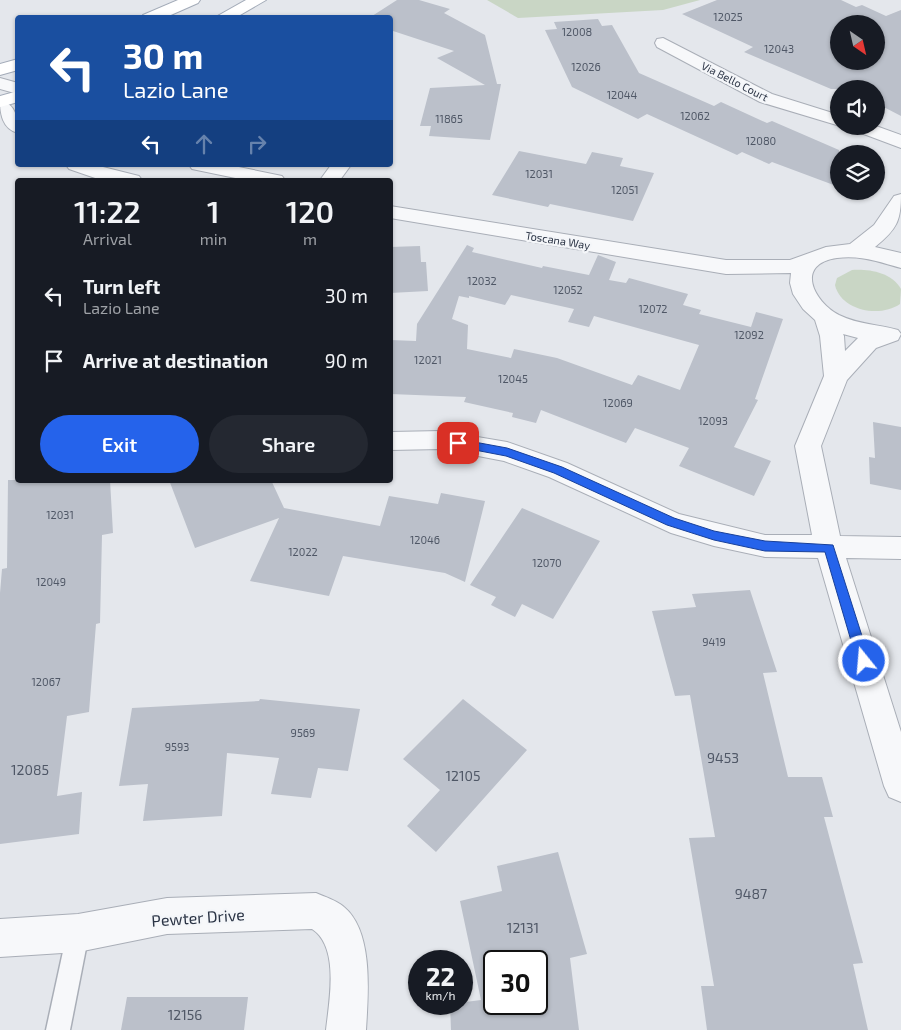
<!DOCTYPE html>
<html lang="en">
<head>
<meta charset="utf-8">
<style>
	:root { --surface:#171b24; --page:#242831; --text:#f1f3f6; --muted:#9ea1a6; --accent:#2563eb }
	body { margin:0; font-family:"Exo 2",sans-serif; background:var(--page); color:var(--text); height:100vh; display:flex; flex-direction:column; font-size:19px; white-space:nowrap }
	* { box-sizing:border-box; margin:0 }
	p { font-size:16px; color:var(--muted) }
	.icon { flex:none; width:28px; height:28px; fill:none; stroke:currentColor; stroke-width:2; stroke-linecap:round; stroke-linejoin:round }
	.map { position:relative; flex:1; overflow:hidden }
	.details { position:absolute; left:15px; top:178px; width:378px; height:305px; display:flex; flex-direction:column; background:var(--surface); border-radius:5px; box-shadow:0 1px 4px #0004 }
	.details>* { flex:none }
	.guide { position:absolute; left:15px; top:15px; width:378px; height:152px; border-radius:5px; box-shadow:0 1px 4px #0004; background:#1a4fa0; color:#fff; overflow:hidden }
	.needle { width:32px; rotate:146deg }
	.tools { position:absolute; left:830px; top:15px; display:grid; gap:10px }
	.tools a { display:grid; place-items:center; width:55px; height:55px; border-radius:50%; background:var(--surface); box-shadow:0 1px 4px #0004; font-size:25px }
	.speed { position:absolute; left:408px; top:950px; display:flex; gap:10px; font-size:25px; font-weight:700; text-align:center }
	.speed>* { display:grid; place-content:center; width:65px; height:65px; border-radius:50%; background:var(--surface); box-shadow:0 1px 4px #0004; line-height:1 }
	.speed small { font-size:12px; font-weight:400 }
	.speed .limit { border:2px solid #111; border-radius:8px; background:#fff; color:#111 }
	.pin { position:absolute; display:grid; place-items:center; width:42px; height:42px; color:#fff; margin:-21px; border-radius:10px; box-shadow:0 2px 8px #0006 }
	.me { position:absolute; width:55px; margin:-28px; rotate:343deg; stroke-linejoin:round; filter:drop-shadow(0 0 4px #0008) }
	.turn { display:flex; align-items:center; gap:18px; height:105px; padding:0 25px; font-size:22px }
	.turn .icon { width:65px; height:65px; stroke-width:2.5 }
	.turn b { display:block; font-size:35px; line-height:42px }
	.lanes { display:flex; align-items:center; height:48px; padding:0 25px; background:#0003; justify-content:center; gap:25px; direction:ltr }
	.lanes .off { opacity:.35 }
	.eta { display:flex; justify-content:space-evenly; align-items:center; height:85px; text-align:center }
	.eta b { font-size:30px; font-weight:600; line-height:35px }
	.primary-button { display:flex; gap:10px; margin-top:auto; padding:10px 25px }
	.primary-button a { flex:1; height:58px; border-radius:30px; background:var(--accent); color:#fff; font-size:20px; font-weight:600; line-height:58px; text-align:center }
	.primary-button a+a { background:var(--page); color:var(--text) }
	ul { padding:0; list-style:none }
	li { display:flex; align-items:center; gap:15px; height:65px; padding:0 25px }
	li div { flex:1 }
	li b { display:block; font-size:19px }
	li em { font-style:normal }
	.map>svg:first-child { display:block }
</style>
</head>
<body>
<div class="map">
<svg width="901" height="1030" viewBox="0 0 901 1030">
	<rect width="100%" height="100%" fill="#e4e7ec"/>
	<g fill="#c9d6c5">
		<path d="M487,0H700L663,10L518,18Z"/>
		<path d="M852,270C869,269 891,272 901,289L900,304C880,318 841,311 835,285L837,278Z"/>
	</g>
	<g fill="#bbc0ca" fill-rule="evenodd">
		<path d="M397,0H419L450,9L444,13L485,35L497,84H501L490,140L429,136L431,126H420L430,88L485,85L437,58L454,51L390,30V18H369Z"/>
		<path d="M717,0H841L856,7L862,5L886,16L901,10V116L876,103V89H831L744,52L753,47L682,14ZM839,24H876V61H839Z"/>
		<path d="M598,19L602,26L612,25L639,73L714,106L721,102L767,123L772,121L839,150V187L772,162L769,164L742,152L737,155L647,114L638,119L572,87L545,30L557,29L554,22Z"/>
		<path d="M519,151L586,164L592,152L623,158L620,166L654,173L633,221L550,204L548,207L492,195Z"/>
		<path d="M467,245L474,248L472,252L542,268L543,266L589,275L598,255L616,262L609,280L626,283L629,278L688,294L683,305L701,310L699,314L751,327L756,312L783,319L755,399L758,400L734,447L771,461L754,496L679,466L689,448L635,428L626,443L541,410L536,423L512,417L513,413L464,402L466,397L390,394V340L416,341L417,324ZM511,295L574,309L568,322L589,327L594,316L699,345L680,390L638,375L632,385L557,358L514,349L511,358L467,349L468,325L452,319L459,296L469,298V296L505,305Z"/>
		<path d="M420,246L421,262H426L428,291L390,293V247Z"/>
		<path d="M873,422L901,427V490L870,484L869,457L875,458Z"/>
		<path d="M8,480H110L113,533L102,535L100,623L96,624L89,712L67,716L57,796L82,792L79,834L0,844V593L2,569L7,568Z"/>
		<path d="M169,480H271L284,508L380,526L389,496L438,504L441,493L485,501L465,582L445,573L343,556L329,596L250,581L279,518L195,548Z"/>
		<path d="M522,508L600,541L553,619L522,604L515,617L491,605L496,597L470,585Z"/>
		<path d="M750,590L777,672L763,673L788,777H822L833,817H824L863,963L853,964L868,1030H707L701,986H714L689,838L715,837L690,695L675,696L652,611L696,607L692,594Z"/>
		<path d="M260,699L360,709L348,771L318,768L311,798L271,794L279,758L227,753L222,816L143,821L148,784L119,786L132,708L259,701Z"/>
		<path d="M463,699L527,750L436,852L407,826L440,790L403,759Z"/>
		<path d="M558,852L587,954L570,958L579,1030H451L450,1004L481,1000L460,901L502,891L497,866ZM494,961H536V1004H494Z"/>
		<path d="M127,997H248L244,1030H121Z"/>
	</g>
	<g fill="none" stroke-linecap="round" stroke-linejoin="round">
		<g stroke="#a9aeb7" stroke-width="3">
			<path id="lane" d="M78,922L86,925L89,933L70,1030H46L67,933L70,925Z"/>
		</g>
		<g stroke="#a9aeb7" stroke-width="2">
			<g id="street">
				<path d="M663,38L772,94L839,115L840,126L760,102L657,47L655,43L657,39Z"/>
				<path d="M0,78L18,83V94L0,89Z"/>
				<path d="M0,100C16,104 18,119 18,133C2,129 0,113 0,100Z"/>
				<path d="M851,126H876L901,135V148L853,130Z"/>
				<path d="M66,165H95L139,176L142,180H101L69,169Z"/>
				<path d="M189,165H229L282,176L285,180H245L192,169Z"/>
				<path d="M331,165H351L340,180H320Z"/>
				<path d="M901,194C901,221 897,229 875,247L901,253V268C879,262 861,255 837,258C795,264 813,301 839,315C859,325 878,324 898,330L901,334L898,340L876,348L847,380L821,446L840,536L901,537V559L846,558L901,732V802L889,797L884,786L818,558L765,557L714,546L671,533L549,477L504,461L442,449L390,450V432L442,431L507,442L567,463L679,514L765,535H812L795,446L824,376L820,336L815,320L803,309L793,294L790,283L791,273L726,274L390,218V206L726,260H790L826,247L850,244L874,225L894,196ZM843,334L858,338L845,351L844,336Z"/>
				<path d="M316,893C325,897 336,900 344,907C374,932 368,995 366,1030H326C329,1002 340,947 312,929L167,934L78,952L0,957V919L78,914L167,898Z"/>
			</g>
		</g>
		<g stroke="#a3abb8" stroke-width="2">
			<g id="primary">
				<path d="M178,0H200L198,3L164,18H141L143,15Z"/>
				<path d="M246,0H266L235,18H214Z"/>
				<path d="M18,59V70L0,75V64Z"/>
				<path d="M18,91V102L0,107V96Z"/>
			</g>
		</g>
		<use href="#lane" fill="#f7f8fa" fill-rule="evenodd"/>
		<use href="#street" fill="#f7f8fa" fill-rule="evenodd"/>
		<use href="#primary" fill="#fff" fill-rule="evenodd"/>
	</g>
	<path fill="#2563eb" stroke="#184099" d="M458,439L507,448L562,467L674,518L714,531L765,541L833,545L870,661L868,665H859L857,661L825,552L765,551L714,540L667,525L554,473L506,456L454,446V440Z"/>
	<g text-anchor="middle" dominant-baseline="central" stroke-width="4.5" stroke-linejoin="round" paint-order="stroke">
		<g font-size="11" fill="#4f5766">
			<text x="728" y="16">12025</text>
			<text x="577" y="31">12008</text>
			<text x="779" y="48">12043</text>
			<text x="586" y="66">12026</text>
			<text x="622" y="94">12044</text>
			<text x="695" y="115">12062</text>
			<text x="449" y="118">11865</text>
			<text x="761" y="140">12080</text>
			<text x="539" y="173">12031</text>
			<text x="625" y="189">12051</text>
			<text x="482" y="280">12032</text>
			<text x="568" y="289">12052</text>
			<text x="653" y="308">12072</text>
			<text x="749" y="334">12092</text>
			<text x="428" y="359">12021</text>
			<text x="513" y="378">12045</text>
			<text x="618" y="402">12069</text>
			<text x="713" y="420">12093</text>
			<text x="60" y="514">12031</text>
			<text x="425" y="539">12046</text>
			<text x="303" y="551">12022</text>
			<text x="547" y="562">12070</text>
			<text x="51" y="581">12049</text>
			<text x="714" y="641">9419</text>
			<text x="46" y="681">12067</text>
			<text x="303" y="732">9569</text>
			<text x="177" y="746">9593</text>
		</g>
		<g font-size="11" fill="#2b3445" stroke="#f4f6f9">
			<text transform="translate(735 81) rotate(27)">Via Bello Court</text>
			<text transform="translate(558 240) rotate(9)">Toscana Way</text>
		</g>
		<g font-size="14" fill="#4f5766">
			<text x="723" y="757">9453</text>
			<text x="30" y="769">12085</text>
			<text x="463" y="775">12105</text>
			<text x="751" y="893">9487</text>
			<text x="523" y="927">12131</text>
			<text x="185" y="1014">12156</text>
		</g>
		<g font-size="16" fill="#2b3445" stroke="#f4f6f9">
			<text transform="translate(198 917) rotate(-4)">Pewter Drive</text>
		</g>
	</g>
</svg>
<div class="tools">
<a><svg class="needle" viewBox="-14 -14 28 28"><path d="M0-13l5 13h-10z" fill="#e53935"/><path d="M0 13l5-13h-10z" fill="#9ea1a6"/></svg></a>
<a><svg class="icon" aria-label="sound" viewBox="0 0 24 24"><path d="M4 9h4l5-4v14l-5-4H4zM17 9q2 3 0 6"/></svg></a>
<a><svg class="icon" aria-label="layers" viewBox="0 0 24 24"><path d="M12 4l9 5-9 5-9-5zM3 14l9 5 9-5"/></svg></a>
</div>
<div class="speed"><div>22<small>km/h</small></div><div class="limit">30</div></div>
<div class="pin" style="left:458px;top:443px;background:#d93025"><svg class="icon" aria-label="arrive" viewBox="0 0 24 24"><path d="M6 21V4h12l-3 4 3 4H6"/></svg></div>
<svg class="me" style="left:864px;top:661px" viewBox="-20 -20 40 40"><circle r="17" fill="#2563eb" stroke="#fff" stroke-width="3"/><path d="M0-11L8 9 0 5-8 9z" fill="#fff"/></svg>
<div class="guide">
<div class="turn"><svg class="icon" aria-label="left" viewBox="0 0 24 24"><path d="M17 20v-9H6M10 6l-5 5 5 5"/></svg><div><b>30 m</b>Lazio Lane</div></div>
<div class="lanes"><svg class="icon" aria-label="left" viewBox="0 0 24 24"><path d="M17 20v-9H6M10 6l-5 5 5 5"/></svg><svg class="icon off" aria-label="ahead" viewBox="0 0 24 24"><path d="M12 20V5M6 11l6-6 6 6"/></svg><svg class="icon off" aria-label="right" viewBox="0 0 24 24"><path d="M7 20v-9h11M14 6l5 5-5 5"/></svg></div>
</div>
<section class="details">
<div class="eta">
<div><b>11:22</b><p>Arrival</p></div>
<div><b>1</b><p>min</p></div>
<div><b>120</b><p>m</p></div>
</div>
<ul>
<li><svg class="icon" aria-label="left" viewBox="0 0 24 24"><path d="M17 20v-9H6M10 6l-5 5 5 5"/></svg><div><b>Turn left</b><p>Lazio Lane</p></div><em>30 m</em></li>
<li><svg class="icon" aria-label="arrive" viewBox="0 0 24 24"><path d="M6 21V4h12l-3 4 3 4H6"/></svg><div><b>Arrive at destination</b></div><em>90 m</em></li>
</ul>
<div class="primary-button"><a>Exit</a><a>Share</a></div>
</section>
</div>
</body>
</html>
